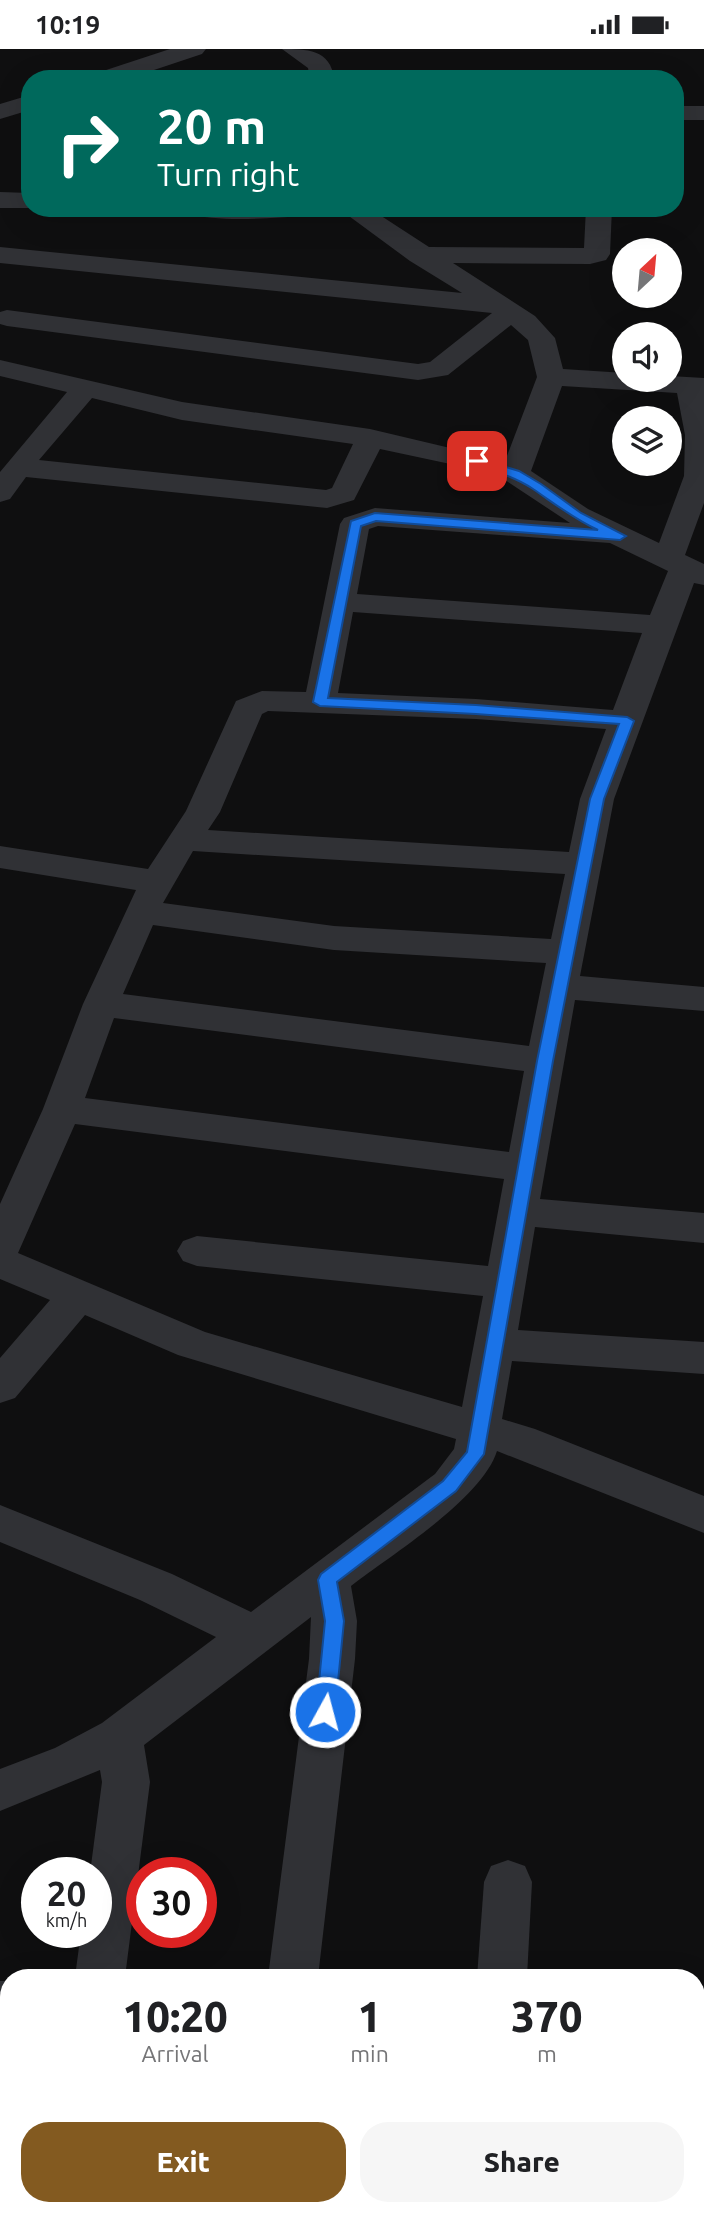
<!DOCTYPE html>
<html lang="en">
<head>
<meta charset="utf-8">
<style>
	:root { --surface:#fff; --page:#f6f6f6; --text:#202124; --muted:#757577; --accent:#835a20 }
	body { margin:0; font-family:Ubuntu,sans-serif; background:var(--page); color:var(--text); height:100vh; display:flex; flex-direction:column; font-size:26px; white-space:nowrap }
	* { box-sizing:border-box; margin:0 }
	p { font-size:23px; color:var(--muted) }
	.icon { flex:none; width:38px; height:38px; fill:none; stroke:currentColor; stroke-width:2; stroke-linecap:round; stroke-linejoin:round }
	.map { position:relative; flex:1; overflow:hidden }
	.side { position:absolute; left:0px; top:1920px; width:705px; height:247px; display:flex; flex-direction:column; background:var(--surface); border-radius:28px 28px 0 0; box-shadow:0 7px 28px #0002 }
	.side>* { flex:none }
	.hud { position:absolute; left:21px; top:21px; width:663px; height:147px; border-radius:28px; box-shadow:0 7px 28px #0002; background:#00695c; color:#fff; overflow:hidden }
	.needle { width:46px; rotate:26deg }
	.fabs { position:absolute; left:612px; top:189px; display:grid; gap:14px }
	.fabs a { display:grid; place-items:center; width:70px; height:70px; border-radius:50%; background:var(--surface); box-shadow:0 7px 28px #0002; font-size:35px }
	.speed { position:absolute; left:21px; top:1808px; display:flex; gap:14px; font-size:35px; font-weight:700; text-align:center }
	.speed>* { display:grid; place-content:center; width:91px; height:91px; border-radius:50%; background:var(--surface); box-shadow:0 7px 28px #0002; line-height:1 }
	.speed small { font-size:18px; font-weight:400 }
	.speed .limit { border:10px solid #d22; background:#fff; color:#111 }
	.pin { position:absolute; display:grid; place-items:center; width:60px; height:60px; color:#fff; margin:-30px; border-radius:14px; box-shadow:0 4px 10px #0006 }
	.me { position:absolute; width:77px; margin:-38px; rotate:7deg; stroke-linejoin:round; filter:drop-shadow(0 0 5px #0008) }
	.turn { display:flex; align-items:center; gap:24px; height:147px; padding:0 21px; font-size:32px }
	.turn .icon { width:91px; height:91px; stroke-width:2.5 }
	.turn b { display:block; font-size:49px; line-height:60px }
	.eta { display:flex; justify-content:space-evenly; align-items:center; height:119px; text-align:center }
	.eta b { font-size:42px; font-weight:800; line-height:49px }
	.primary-button { display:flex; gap:14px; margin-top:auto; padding:14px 21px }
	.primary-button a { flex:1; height:80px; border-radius:28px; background:var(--accent); color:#fff; font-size:28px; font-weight:800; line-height:80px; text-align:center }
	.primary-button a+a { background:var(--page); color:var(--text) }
	.status { display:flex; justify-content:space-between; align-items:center; height:49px; padding:0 35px; background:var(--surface); direction:ltr }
	.status svg { height:19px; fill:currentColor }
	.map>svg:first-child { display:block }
</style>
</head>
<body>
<div class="status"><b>10:19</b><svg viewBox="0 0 49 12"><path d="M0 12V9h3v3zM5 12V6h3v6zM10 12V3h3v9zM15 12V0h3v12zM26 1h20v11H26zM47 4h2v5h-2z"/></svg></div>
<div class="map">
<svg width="704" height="2165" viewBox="0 0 704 2165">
	<rect width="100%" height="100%" fill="#0f0f10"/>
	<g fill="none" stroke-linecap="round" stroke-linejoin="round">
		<g fill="#303135" fill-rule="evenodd">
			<path d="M170,0H206L202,5L127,30H90L94,25Z"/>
			<path d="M282,0C306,0 331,0 334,30H310L308,19Z"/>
			<path d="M30,46V61L0,70V55Z"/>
			<rect x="676" y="57" width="28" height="14"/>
			<path d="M0,143L30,144L32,159H0Z"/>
			<path d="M181,159H317L313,164L304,167C265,169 223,174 185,164Z"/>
			<path d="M338,159H369L429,198L584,199L586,159H612L610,205L606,211L590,215L453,214L535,267L555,289L563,320L625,324V331H670V327L704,329V454L685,506L704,515V536L694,534L614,750L580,927L704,938V962L575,951L540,1150L704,1164V1194L535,1178L518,1281L704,1293V1325L512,1312L502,1370L535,1380L704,1447V1484L497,1402C482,1450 391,1506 351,1537L357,1572L355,1610L318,1928H268L309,1610L311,1568L144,1696L150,1733L125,1928H75L81,1883H96V1824H90L102,1733L100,1721L0,1762V1720L55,1699L102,1674L216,1588L140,1551L0,1493V1456L172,1525L251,1563L435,1425L454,1400L456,1390L178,1306L85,1266L15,1349L0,1354V1309L50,1251L0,1230V1155L43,1060L83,955L136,841L0,819V797L148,820L186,762L236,652L262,642L306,643L340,475L344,469L375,459L570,474L505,431L469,419L380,400L354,451L327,459L26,428L10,450L0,453V423L67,343L0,327V311L182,353L370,380L505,412L537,328L528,291L511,276L448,326L418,331L7,277L0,275V263L7,261L418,315L430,313L492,264L0,214V198L462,244L410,212ZM562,337L677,344L685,386L684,427L659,494L588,460L531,422ZM92,349L182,371L353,395L332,439L326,441L39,411ZM378,477L610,494L668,522L650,566L357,545L369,480ZM353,563L642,584L613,661L476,650L338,644ZM268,662L476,670L606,680L580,750L569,803L208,781L220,763L262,665ZM193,802L565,825L551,890L334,877L163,854ZM153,876L334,901L546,914L529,997L123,945ZM114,969L524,1022L509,1103L85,1049ZM75,1075L504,1130L488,1217L197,1187L183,1192L177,1202L183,1212L197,1217L483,1247L462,1358L205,1283L18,1204Z"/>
			<path d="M508,1811L525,1817L532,1833L527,1928H477L484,1833L491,1817Z"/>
			<path d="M0,1932H9V1979L0,1980Z"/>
			<path d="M9,2103V2155L0,2157V2105Z"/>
			<path d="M40,2158H94L93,2165H39Z"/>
			<path d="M239,2158H293L292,2165H238Z"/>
			<rect x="460" y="2158" width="54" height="7"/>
		</g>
	</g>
	<path fill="#1a73e8" stroke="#114b97" stroke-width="2" d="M477,409L519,422L541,435L581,464L626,487L620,491L376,472L361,477L328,649L476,656L627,668L634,672L604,750L553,1012L484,1405L456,1442L337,1533L344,1572L335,1663L332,1669L325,1671L319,1669L316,1663L325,1572L318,1531L321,1525L443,1432L467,1403L537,1012L590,750L619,675L476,665L320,657L313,653L351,472L375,464L598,481C574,470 555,455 533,440C515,428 494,422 472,415L471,412Z"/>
</svg>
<div class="fabs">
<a><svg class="needle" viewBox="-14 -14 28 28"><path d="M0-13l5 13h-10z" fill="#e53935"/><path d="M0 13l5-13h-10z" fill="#757577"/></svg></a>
<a><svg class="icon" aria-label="sound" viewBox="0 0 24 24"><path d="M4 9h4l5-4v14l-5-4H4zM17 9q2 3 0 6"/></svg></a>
<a><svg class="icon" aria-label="layers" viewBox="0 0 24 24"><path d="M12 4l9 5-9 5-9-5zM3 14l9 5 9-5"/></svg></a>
</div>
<div class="speed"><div>20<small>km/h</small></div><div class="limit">30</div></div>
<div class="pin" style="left:477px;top:412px;background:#d93025"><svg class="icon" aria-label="arrive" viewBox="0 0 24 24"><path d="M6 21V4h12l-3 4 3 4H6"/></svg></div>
<svg class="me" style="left:325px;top:1663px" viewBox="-20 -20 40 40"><circle r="17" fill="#1a73e8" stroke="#fff" stroke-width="3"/><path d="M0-11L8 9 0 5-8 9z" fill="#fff"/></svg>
<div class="hud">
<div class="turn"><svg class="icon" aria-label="right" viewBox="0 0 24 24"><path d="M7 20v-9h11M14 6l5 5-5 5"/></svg><div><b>20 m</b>Turn right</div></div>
</div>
<section class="side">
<div class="eta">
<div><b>10:20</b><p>Arrival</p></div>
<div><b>1</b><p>min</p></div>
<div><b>370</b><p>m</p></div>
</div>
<div class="primary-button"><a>Exit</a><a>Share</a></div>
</section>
</div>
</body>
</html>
